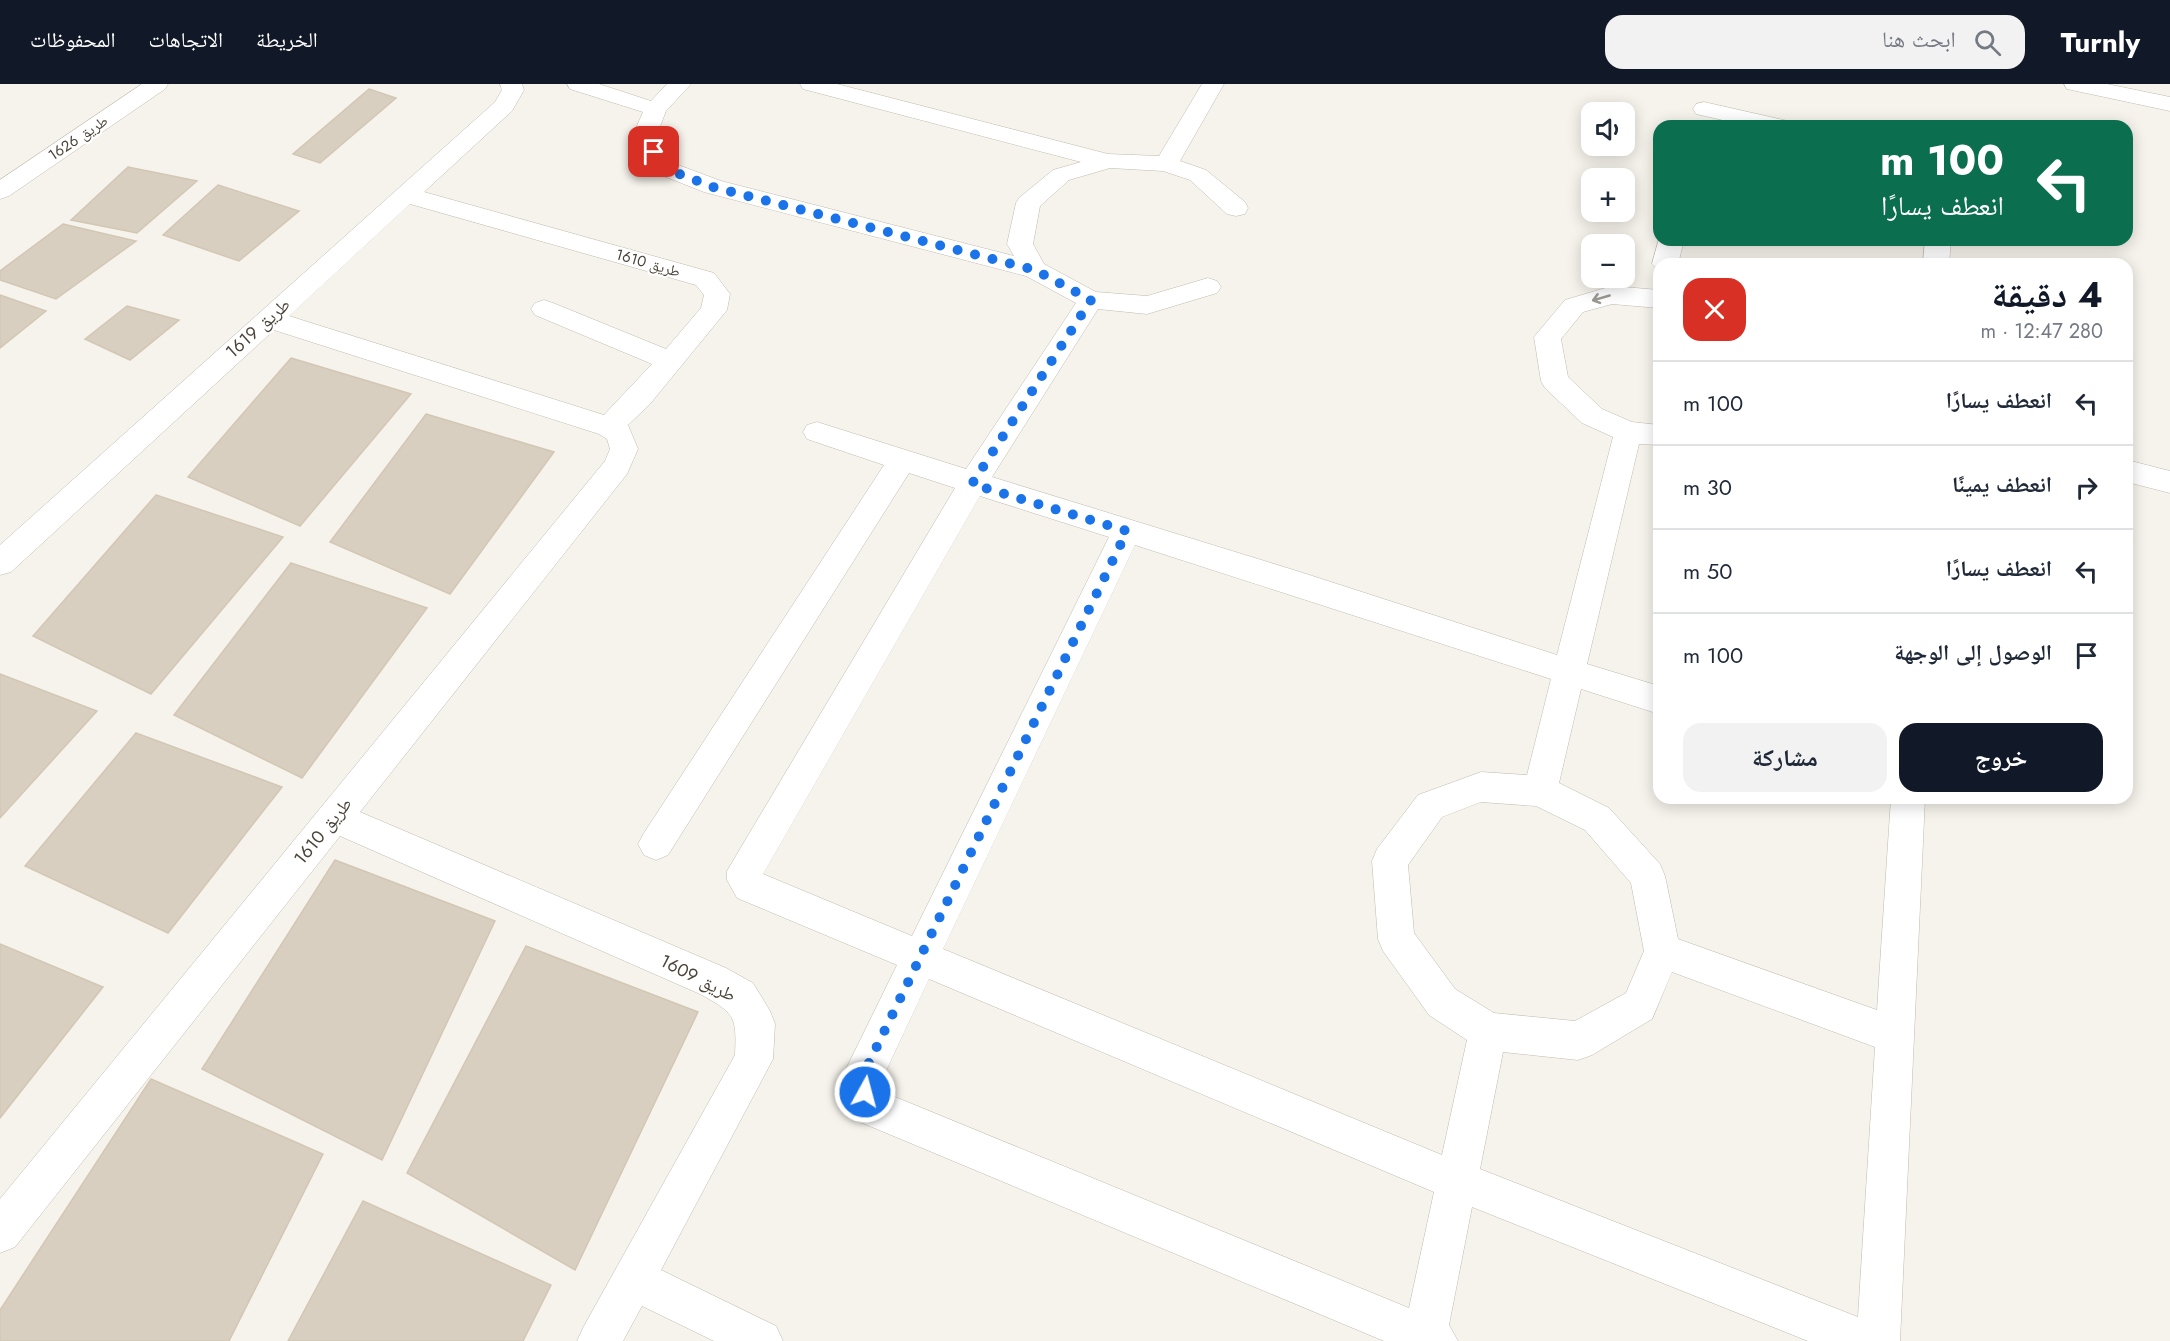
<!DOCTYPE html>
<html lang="ar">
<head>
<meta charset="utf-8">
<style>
	:root { --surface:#fff; --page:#f2f2f3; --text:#1f2937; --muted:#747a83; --line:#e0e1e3; --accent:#111827 }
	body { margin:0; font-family:Jost,"Noto Naskh Arabic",sans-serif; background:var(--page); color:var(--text); direction:rtl; height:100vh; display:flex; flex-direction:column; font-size:22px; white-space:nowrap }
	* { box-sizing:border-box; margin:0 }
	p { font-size:20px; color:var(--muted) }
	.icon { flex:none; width:33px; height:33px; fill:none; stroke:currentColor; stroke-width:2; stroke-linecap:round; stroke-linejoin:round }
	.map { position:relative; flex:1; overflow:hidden; direction:ltr }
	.drawer { position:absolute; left:1653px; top:174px; width:480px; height:546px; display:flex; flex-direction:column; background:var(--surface); border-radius:18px; box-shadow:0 3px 15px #0003; direction:rtl }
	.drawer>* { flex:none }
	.banner { position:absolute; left:1653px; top:36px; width:480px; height:126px; border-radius:18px; box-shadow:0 3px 15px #0003; direction:rtl; background:#0b6e4f; color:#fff; overflow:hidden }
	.buttons { position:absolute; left:1581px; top:18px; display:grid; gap:12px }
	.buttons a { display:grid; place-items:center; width:54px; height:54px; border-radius:12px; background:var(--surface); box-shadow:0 3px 15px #0003; font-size:30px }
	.pin { position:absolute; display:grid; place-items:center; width:51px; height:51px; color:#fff; margin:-26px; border-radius:12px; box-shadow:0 3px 9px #0006 }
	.me { position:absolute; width:66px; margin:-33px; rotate:7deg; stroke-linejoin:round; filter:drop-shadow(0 0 4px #0008) }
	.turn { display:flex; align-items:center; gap:21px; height:126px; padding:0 30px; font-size:27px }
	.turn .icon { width:78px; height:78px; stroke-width:2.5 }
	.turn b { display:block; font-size:42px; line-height:51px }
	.round { display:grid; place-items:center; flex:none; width:63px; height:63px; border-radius:18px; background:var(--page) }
	.overview { display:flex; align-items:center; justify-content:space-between; height:102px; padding:0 30px }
	h1 { font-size:36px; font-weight:700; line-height:45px; color:var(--accent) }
	.button { display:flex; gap:12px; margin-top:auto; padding:12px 30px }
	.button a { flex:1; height:69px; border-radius:18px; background:var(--accent); color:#fff; font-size:24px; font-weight:700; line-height:69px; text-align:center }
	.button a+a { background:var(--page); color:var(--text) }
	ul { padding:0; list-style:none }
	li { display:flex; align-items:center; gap:18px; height:84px; padding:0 30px; border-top:2px solid var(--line) }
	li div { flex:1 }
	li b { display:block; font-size:22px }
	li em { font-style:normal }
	header { display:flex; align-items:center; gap:36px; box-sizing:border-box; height:84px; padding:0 30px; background:var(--accent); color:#fff }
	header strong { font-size:28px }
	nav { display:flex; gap:33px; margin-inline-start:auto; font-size:21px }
	.search { width:420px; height:54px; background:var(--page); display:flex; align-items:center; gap:15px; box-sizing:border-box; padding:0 21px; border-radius:18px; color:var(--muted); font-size:22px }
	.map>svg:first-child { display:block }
</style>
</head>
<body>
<header>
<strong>Turnly</strong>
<div class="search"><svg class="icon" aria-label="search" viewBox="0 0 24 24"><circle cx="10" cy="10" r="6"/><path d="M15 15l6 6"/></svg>ابحث هنا</div>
<nav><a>الخريطة</a><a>الاتجاهات</a><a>المحفوظات</a></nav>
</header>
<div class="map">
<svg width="2170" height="1257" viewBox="0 0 2170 1257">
	<rect width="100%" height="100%" fill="#f6f3ec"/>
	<g fill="#d8cfc1" stroke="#d3c7b4" stroke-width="1.5">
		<path d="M369,5L396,14L320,79L293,70Z"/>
		<path d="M128,83L197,97L137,149L71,136Z"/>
		<path d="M218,101L299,127L239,177L163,151Z"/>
		<path d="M63,140L136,157L56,215L0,196V187Z"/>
		<path d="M0,211L46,227L0,264Z"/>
		<path d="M127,222L179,236L130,276L85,255Z"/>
		<path d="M291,274L411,310L300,442L188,393Z"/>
		<path d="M426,330L554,368L450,510L330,458Z"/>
		<path d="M156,411L283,453L151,610L33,552Z"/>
		<path d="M291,479L427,524L302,694L174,631Z"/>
		<path d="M0,590L97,627L0,734Z"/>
		<path d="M136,649L282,703L168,849L25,782Z"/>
		<path d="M335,776L495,837L382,1076L202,985Z"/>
		<path d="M0,860L103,903L0,1034Z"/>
		<path d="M526,862L698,928L575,1186L407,1089Z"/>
		<path d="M151,995L323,1070L229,1257H0V1226Z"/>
		<path d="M363,1117L551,1201L523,1257H288Z"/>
	</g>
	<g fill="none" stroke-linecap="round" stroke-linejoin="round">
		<g stroke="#c2bbae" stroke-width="1">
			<g id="minor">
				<path d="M142,0H168L165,5L9,112L0,115V96Z"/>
				<path d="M500,0H522L524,6L512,27L424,108L714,189L730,210L727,226L650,320L628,341L638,365L627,390L360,728L726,884L753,899L770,927L775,940L773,975L661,1186L776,1242L783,1257H714L642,1222L623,1257H577L584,1242L735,971C737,931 734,929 700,910L340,752L15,1163L0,1169V1115L605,377L610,365L607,355L599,350L274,246L11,488L0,491V461L495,18L502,6ZM410,120L696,201L704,211L701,224L666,265L553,219L544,216L535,219L531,225L535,231L652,280L604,331L289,232Z"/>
				<path d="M567,0H599L651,17L667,0H691L666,27L656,53L673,79L721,97L1014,172L1007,160L1016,119L1019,114L1053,86L1081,78L803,5L800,0H837L1108,70L1159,72L1202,0H1224L1180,77L1206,86L1245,118L1248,124L1245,130L1236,132L1227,130L1190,96L1163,87L1110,84L1069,96L1040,122L1033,160L1044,180L1096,208L1147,212L1208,194L1217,197L1221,203L1217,209L1147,230L1098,225L992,393L1297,487L1557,571L1613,353L1582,339L1545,304L1541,297L1534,253L1565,216L1612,202L1659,206V224L1612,220L1583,228L1561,255L1568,293L1602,325L1632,338L1659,341V361L1639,360L1587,580L1659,602V630L1581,605L1559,699L1609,724L1660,780L1665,792L1678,855L1877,926L1891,714H1925L1900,1257H1808L1472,1123L1449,1241L1458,1257H1384L860,1038L845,1008V987L897,881L737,814L727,796V787L955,404L909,389L668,771L656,776L644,771L638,760L644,749L884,381L807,355L803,348L807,341L817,338L966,385L1076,219L1026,192L704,108L656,89L632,53L643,28L570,5ZM980,412L1109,453L912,852L763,790ZM1135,461L1551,595L1527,691L1481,688L1418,711L1377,765L1372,777L1378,855L1383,867L1429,931L1467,956L1442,1071L943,865ZM1481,718L1536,722L1585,746L1631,799L1644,867L1626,909L1575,937L1494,929L1455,905L1414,849L1408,781L1442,733ZM1672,888L1875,963L1858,1233L1480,1085L1503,968L1578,976L1592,971L1652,935ZM929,895L1434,1108L1409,1224L888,1010L885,1004V989Z"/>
				<path d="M2064,0H2107L2170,13V27L2067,5Z"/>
				<path d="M1704,18L1788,37L1792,42H1749L1696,30L1693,25L1696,20Z"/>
				<path d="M1659,155L1684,156L1678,180H1659V187L1652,180Z"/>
				<path d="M1925,156H1951L1949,180H1923Z"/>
				<path d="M2127,376L2170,387V409L2127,398Z"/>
			</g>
		</g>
		<use href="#minor" fill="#fff" fill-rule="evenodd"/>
	</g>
	<defs><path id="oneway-shaft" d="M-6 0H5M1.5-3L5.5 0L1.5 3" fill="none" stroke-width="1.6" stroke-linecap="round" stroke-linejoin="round" transform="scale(1.5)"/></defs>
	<use stroke="#9c9892" href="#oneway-shaft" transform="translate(1601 214) rotate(164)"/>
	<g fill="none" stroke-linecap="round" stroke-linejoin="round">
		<path stroke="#1a73e8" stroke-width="10" stroke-dasharray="0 18" d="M654,68L664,84L713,103L1035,186L1091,216L972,400L1127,447L865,987V1008"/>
	</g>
	<g text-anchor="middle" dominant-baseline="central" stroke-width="4.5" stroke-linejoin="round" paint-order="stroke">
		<g font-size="15" fill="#4b4439" stroke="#fff">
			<text transform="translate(78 54) rotate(-34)">طريق 1626</text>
			<text transform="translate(648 179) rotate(16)">طريق 1610</text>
		</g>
		<g font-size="18" fill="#4b4439" stroke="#fff">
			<text transform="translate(258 244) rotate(-42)">طريق 1619</text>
			<text transform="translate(323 747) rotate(-51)">طريق 1610</text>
			<text transform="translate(698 894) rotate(27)">طريق 1609</text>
		</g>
	</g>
</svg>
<div class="buttons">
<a><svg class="icon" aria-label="sound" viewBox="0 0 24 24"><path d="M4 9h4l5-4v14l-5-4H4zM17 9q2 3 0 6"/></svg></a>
<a>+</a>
<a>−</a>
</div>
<div class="pin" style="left:654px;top:68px;background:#d93025"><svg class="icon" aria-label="arrive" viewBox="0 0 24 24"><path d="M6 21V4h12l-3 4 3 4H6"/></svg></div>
<svg class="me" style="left:865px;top:1008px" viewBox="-20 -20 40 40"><circle r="17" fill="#1a73e8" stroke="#fff" stroke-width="3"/><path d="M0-11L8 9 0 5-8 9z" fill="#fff"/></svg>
<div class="banner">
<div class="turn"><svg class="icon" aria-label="left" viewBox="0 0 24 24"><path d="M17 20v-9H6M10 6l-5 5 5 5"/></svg><div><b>100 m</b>انعطف يسارًا</div></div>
</div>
<section class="drawer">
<div class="overview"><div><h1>4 دقيقة</h1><p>280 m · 12:47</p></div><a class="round" style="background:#d93025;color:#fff"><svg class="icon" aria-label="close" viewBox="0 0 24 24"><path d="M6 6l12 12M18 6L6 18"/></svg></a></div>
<ul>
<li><svg class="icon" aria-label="left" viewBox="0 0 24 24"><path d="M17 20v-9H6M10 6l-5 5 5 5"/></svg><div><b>انعطف يسارًا</b></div><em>100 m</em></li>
<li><svg class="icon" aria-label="right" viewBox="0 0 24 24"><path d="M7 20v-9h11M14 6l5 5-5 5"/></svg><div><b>انعطف يمينًا</b></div><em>30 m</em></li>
<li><svg class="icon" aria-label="left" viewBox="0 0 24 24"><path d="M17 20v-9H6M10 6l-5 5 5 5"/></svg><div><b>انعطف يسارًا</b></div><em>50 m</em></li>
<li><svg class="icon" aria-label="arrive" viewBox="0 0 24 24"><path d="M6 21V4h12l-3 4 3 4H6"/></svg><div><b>الوصول إلى الوجهة</b></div><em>100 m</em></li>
</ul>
<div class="button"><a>خروج</a><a>مشاركة</a></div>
</section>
</div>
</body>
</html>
